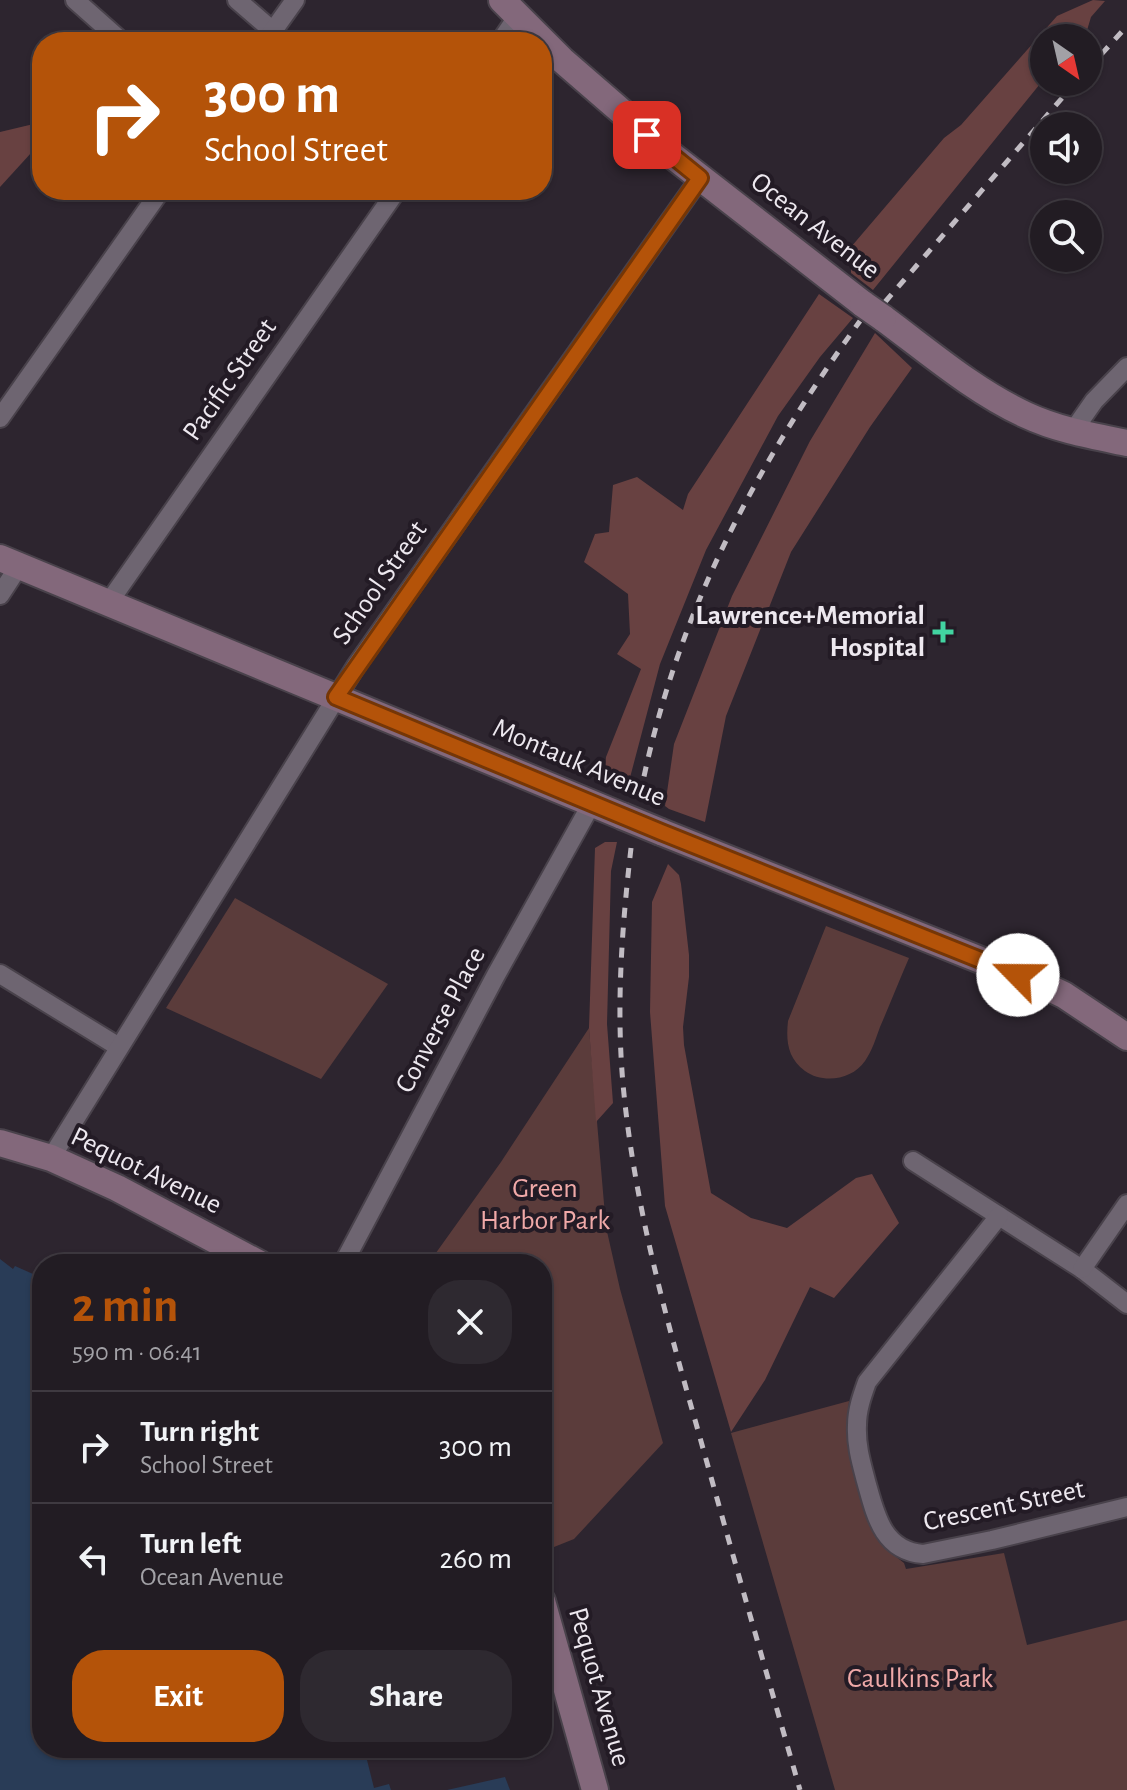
<!DOCTYPE html>
<html lang="en">
<head>
<meta charset="utf-8">
<style>
	:root { --surface:#221c23; --page:#2e2930; --text:#f1f3f6; --muted:#a2a1a6; --line:#3f3a41; --accent:#b45309 }
	body { margin:0; font-family:"Alegreya Sans",sans-serif; background:var(--page); color:var(--text); height:100vh; display:flex; flex-direction:column; font-size:30px; white-space:nowrap }
	* { box-sizing:border-box; margin:0 }
	p { font-size:26px; color:var(--muted) }
	.icon { flex:none; width:44px; height:44px; fill:none; stroke:currentColor; stroke-width:2; stroke-linecap:round; stroke-linejoin:round }
	.map { position:relative; flex:1; overflow:hidden }
	.panel { position:absolute; left:32px; top:1254px; width:520px; height:504px; display:flex; flex-direction:column; background:var(--surface); border-radius:32px; box-shadow:0 2px 6px #0004,0 0 0 2px var(--line) }
	.panel>* { flex:none }
	.banner { position:absolute; left:32px; top:32px; width:520px; height:168px; border-radius:32px; box-shadow:0 2px 6px #0004,0 0 0 2px var(--line); background:#b45309; color:#fff; overflow:hidden }
	.needle { width:52px; rotate:146deg }
	.tools { position:absolute; left:1030px; top:24px; display:grid; gap:16px }
	.tools a { display:grid; place-items:center; width:72px; height:72px; border-radius:50%; background:var(--surface); box-shadow:0 2px 6px #0004,0 0 0 2px var(--line); font-size:40px }
	.pin { position:absolute; display:grid; place-items:center; width:68px; height:68px; color:#fff; margin:-34px; border-radius:16px; box-shadow:0 4px 12px #0006 }
	.me { position:absolute; width:88px; margin:-44px; rotate:293deg; stroke-linejoin:round; filter:drop-shadow(0 0 6px #0008) }
	.turn { display:flex; align-items:center; gap:28px; height:168px; padding:0 40px; font-size:36px }
	.turn .icon { width:104px; height:104px; stroke-width:2.5 }
	.turn b { display:block; font-size:56px; line-height:68px }
	.round { display:grid; place-items:center; flex:none; width:84px; height:84px; border-radius:32px; background:var(--page) }
	.head { display:flex; align-items:center; justify-content:space-between; height:136px; padding:0 40px }
	h1 { font-size:48px; font-weight:600; line-height:60px; color:var(--accent) }
	.cta { display:flex; gap:16px; margin-top:auto; padding:16px 40px }
	.cta a { flex:1; height:92px; border-radius:32px; background:var(--accent); color:#fff; font-size:32px; font-weight:600; line-height:92px; text-align:center }
	.cta a+a { background:var(--page); color:var(--text) }
	ul { padding:0; list-style:none }
	li { display:flex; align-items:center; gap:24px; height:112px; padding:0 40px; border-top:2px solid var(--line) }
	li div { flex:1 }
	li b { display:block; font-size:30px }
	li em { font-style:normal }
	.map>svg:first-child { display:block }
</style>
</head>
<body>
<div class="map">
<svg width="1127" height="1790" viewBox="0 0 1127 1790">
	<rect width="100%" height="100%" fill="#2d252f"/>
	<g fill="#5b3c3b">
		<path d="M235,898L388,984L321,1079L166,1008Z"/>
		<path d="M826,926L909,958C899,981 890,1004 880,1027C876,1038 872,1051 865,1061C852,1080 823,1084 805,1071C787,1058 786,1040 788,1021Z"/>
		<path d="M589,1028L606,1227L620,1289L663,1443L574,1539L544,1551L542,1264H428L501,1162Z"/>
		<path d="M849,1401L847,1434L855,1478L870,1526L886,1549L904,1563L906,1569L1004,1553L1027,1645L1127,1620V1790H835L731,1433Z"/>
	</g>
	<g fill="#684141">
		<path d="M1093,0L1105,1L1091,17L1085,37L1044,38V79L873,290L851,273V247L944,138L961,125L1057,16Z"/>
		<path d="M42,122V141L0,187V132Z"/>
		<path d="M819,294L853,318L820,357L778,416L706,550L660,664L627,789C609,783 604,775 606,757L641,669L617,654L630,634L628,594L584,562L595,534L609,532L613,485L637,477L683,510L688,494Z"/>
		<path d="M875,333L912,368L870,427L791,552L726,716L705,822L669,809L665,806L674,744L732,596L810,441Z"/>
		<path d="M605,842H617L611,871L607,1024L613,1103L596,1122L589,1028L595,848Z"/>
		<path d="M668,864L679,875L681,884L689,955V977L683,1027L684,1045L711,1193L751,1218L787,1228L856,1178L872,1174L899,1223L834,1298L810,1287L765,1380L731,1432L665,1206L650,1012L652,902Z"/>
	</g>
	<g fill="#293c57">
		<path d="M0,1259L13,1269L15,1266L42,1278V1748H364L374,1788L389,1784L391,1790H0Z"/>
		<path d="M505,1777L510,1790H447Z"/>
	</g>
	<g fill="none" stroke-linecap="round" stroke-linejoin="round">
		<g stroke="#49424b" stroke-width="22">
			<g id="street">
				<path d="M75,0L120,40"/>
				<path d="M237,0L273,31"/>
				<path d="M265,42L295,0"/>
				<path d="M500,42L517,17"/>
				<path d="M0,418L161,190"/>
				<path d="M1073,431L1094,401L1127,367"/>
				<path d="M0,595L19,566"/>
				<path d="M109,602L397,190"/>
				<path d="M0,974L119,1047"/>
				<path d="M51,1158L356,666L700,178"/>
				<path d="M913,1161L1082,1269L1127,1304"/>
				<path d="M999,1216L867,1382C862,1396 857,1410 857,1425C856,1445 861,1462 866,1481C875,1513 882,1551 923,1554L992,1540L1127,1507"/>
				<path d="M343,1264L496,975L592,803"/>
				<path d="M1082,1269L1127,1204"/>
			</g>
		</g>
		<g stroke="#49424b" stroke-width="30">
			<g id="secondary">
				<path d="M502,0L562,60L674,157L863,304"/>
				<path d="M883,318C929,352 974,391 1026,415C1058,430 1093,436 1127,443"/>
				<path d="M0,558L622,816"/>
				<path d="M661,832L1043,985L1064,995L1127,1037"/>
				<path d="M0,1143L51,1158L117,1188L260,1264"/>
				<path d="M542,1601L595,1790"/>
			</g>
		</g>
		<use href="#street" stroke="#6e6571" stroke-width="18"/>
		<use href="#secondary" stroke="#83687b" stroke-width="26"/>
		<g stroke="#c1bcc3" stroke-width="5" stroke-dasharray="10 10" stroke-linecap="butt">
			<path d="M1088,69L1127,26"/>
			<path d="M885,302L1076,82"/>
			<path d="M640,796C675,616 754,468 860,321"/>
			<path d="M631,848C622,927 616,1005 623,1084C634,1204 666,1318 699,1434C732,1553 766,1671 800,1790"/>
		</g>
		<g stroke="#49424b" stroke-width="30" stroke-linecap="butt">
			<g id="secondary-bridge">
				<path d="M863,304L883,318"/>
				<path d="M622,816L661,832"/>
			</g>
		</g>
		<use href="#secondary-bridge" stroke="#83687b" stroke-width="26"/>
	</g>
	<g fill="none" stroke-linecap="round" stroke-linejoin="round">
		<g stroke="#753606" stroke-width="20">
			<path id="route" d="M647,135L700,178L336,697L661,832L1018,975"/>
		</g>
		<use href="#route" stroke="#b45309" stroke-width="14"/>
	</g>
	<path fill="#42d4a1" stroke="#231b25" stroke-width="3" d="M939 620h8v8h8v8h-8v8h-8v-8h-8v-8h8z"/>
	<g text-anchor="middle" dominant-baseline="central" stroke-width="8" stroke-linejoin="round" paint-order="stroke">
		<g font-size="28" fill="#ede8ef" stroke="#231b25">
			<text transform="translate(815 226) rotate(38)">Ocean Avenue</text>
			<text transform="translate(230 380) rotate(-55)">Pacific Street</text>
			<text transform="translate(380 583) rotate(-55)">School Street</text>
			<text transform="translate(579 763) rotate(23)">Montauk Avenue</text>
			<text transform="translate(441 1020) rotate(-62)">Converse Place</text>
			<text transform="translate(146 1171) rotate(26)">Pequot Avenue</text>
			<text transform="translate(1004 1506) rotate(-12)">Crescent Street</text>
			<text transform="translate(599 1687) rotate(74)">Pequot Avenue</text>
		</g>
		<g font-size="28" font-weight="bold" fill="#ede8ef" stroke="#231b25" text-anchor="end">
			<text x="925" y="616">Lawrence+Memorial<tspan x="925" dy="32">Hospital</tspan></text>
		</g>
		<g font-size="28" fill="#f0a9a8" stroke="#231b25">
			<text x="545" y="1189">Green<tspan x="545" dy="32">Harbor Park</tspan></text>
			<text x="920" y="1679">Caulkins Park</text>
		</g>
	</g>
</svg>
<div class="tools">
<a><svg class="needle" viewBox="-14 -14 28 28"><path d="M0-13l5 13h-10z" fill="#e53935"/><path d="M0 13l5-13h-10z" fill="#a2a1a6"/></svg></a>
<a><svg class="icon" aria-label="sound" viewBox="0 0 24 24"><path d="M4 9h4l5-4v14l-5-4H4zM17 9q2 3 0 6"/></svg></a>
<a><svg class="icon" aria-label="search" viewBox="0 0 24 24"><circle cx="10" cy="10" r="6"/><path d="M15 15l6 6"/></svg></a>
</div>
<div class="pin" style="left:647px;top:135px;background:#d93025"><svg class="icon" aria-label="arrive" viewBox="0 0 24 24"><path d="M6 21V4h12l-3 4 3 4H6"/></svg></div>
<svg class="me" style="left:1018px;top:975px" viewBox="-20 -20 40 40"><circle r="19" fill="#fff"/><path d="M0-13L10 11 0 6-10 11z" fill="#b45309"/></svg>
<div class="banner">
<div class="turn"><svg class="icon" aria-label="right" viewBox="0 0 24 24"><path d="M7 20v-9h11M14 6l5 5-5 5"/></svg><div><b>300 m</b>School Street</div></div>
</div>
<section class="panel">
<div class="head"><div><h1>2 min</h1><p>590 m · 06:41</p></div><a class="round"><svg class="icon" aria-label="close" viewBox="0 0 24 24"><path d="M6 6l12 12M18 6L6 18"/></svg></a></div>
<ul>
<li><svg class="icon" aria-label="right" viewBox="0 0 24 24"><path d="M7 20v-9h11M14 6l5 5-5 5"/></svg><div><b>Turn right</b><p>School Street</p></div><em>300 m</em></li>
<li><svg class="icon" aria-label="left" viewBox="0 0 24 24"><path d="M17 20v-9H6M10 6l-5 5 5 5"/></svg><div><b>Turn left</b><p>Ocean Avenue</p></div><em>260 m</em></li>
</ul>
<div class="cta"><a>Exit</a><a>Share</a></div>
</section>
</div>
</body>
</html>
